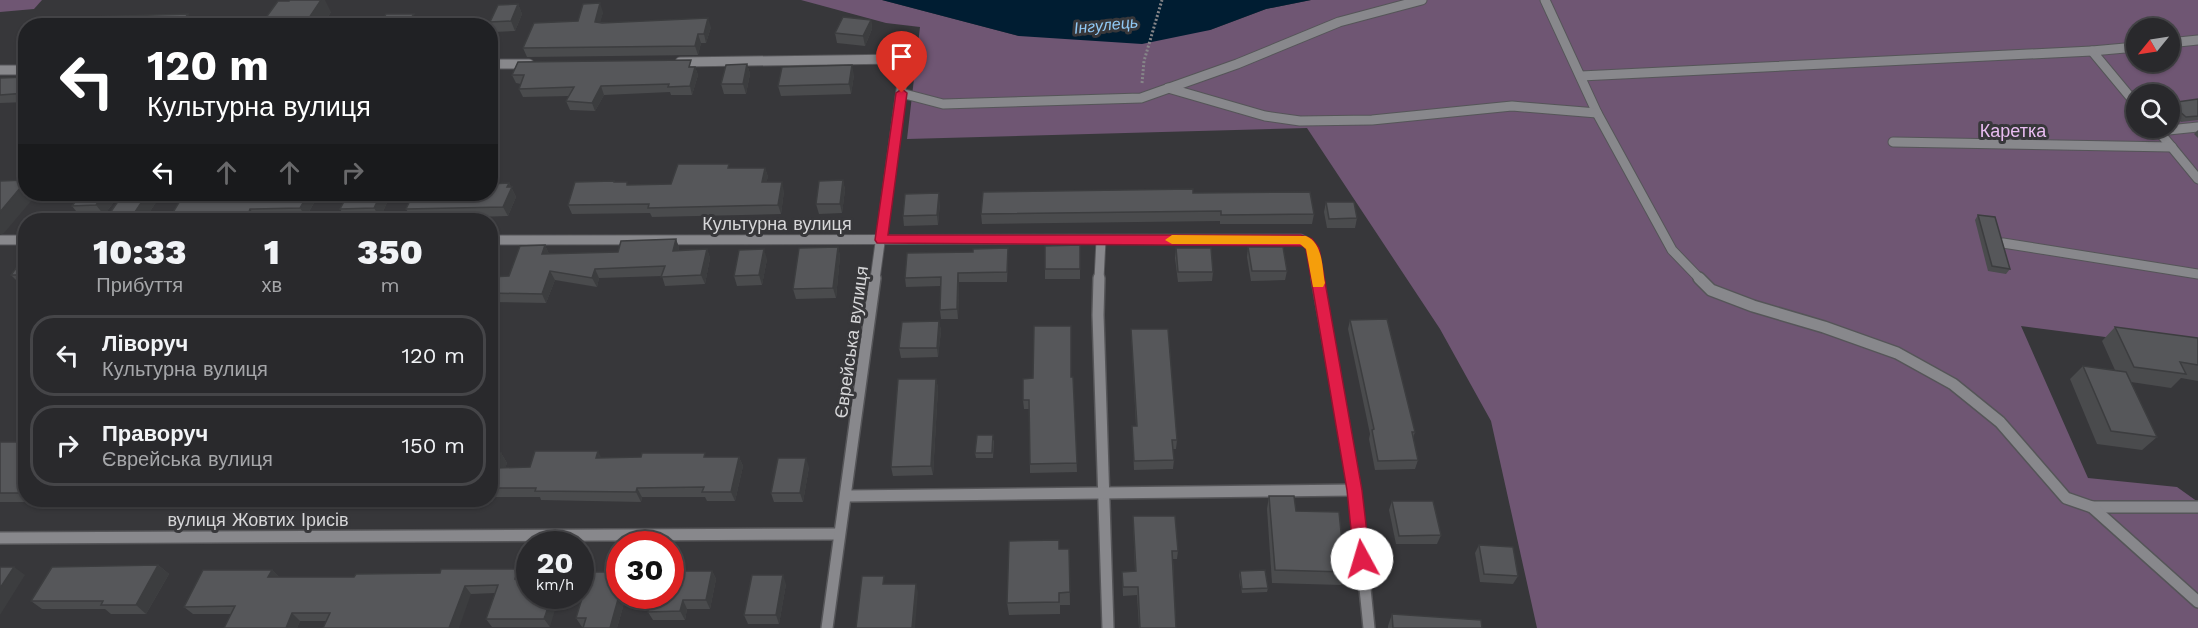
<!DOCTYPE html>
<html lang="uk">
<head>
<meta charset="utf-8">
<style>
	:root { --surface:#29292c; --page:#313134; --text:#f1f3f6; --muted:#a5a6a9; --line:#454548 }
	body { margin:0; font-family:"Work Sans",sans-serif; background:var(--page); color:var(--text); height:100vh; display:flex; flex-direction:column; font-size:22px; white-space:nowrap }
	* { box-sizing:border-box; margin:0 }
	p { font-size:20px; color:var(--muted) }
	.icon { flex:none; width:33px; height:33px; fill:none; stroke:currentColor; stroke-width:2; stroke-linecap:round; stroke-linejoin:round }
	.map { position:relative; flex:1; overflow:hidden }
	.details { position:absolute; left:18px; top:213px; width:480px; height:294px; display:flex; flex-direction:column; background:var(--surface); border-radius:24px; box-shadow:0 2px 4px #0004,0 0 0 2px var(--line) }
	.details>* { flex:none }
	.top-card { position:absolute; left:18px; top:18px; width:480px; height:183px; border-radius:24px; box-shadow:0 2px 4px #0004,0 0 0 2px var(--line); background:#202124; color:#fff; overflow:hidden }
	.needle { width:39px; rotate:240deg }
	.controls { position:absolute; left:2126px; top:18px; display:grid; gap:12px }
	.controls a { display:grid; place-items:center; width:54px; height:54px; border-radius:50%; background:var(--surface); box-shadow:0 2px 4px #0004,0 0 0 2px var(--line); font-size:30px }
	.speed { position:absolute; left:516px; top:531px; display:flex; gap:12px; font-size:30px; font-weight:700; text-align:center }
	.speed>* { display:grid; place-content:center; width:78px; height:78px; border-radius:50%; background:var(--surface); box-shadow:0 2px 4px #0004,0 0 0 2px var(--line); line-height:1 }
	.speed small { font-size:15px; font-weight:400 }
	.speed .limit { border:9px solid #d22; background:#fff; color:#111 }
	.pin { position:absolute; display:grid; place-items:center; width:51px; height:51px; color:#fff; margin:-62px -26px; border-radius:50% 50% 50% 0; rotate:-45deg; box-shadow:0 0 6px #0007 }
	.pin .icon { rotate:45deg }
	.me { position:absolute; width:66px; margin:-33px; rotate:354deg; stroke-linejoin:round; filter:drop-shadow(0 0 4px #0008) }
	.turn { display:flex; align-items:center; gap:21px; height:126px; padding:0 30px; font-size:27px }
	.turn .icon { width:78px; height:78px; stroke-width:2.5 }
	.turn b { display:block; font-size:42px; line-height:51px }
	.lanes { display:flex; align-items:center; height:57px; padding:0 30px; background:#0003; justify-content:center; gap:30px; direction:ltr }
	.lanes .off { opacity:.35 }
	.eta { display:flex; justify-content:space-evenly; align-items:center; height:102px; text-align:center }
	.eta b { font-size:36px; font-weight:800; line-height:42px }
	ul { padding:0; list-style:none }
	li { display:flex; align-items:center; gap:18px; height:81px; margin:0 12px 9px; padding:0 18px; border:3px solid var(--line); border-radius:24px }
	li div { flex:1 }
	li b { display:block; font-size:22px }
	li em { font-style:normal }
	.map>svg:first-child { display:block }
</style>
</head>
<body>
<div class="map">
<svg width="2198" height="628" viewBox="0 0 2198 628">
	<rect width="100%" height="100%" fill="#37373a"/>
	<g fill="#6f5673" fill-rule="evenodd">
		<path d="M0,0H42L34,9L0,12Z"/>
		<path d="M801,0H882L1019,36L1210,30L1266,9L1311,0H2198V349L2021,326L2088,478L2177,487L2198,502V628H1537L1491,421L1440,329L1307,128L907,139L920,27L886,23ZM2136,28H2169V62H2136ZM2136,94H2169V128H2136Z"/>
	</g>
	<path fill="#001d32" d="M882,0H1311L1266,9L1210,30L1142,44L1019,36Z"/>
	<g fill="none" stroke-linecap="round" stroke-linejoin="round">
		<g stroke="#555558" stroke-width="11">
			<g id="minor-far1">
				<path d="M1545,0L1597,113L1672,250L1700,279"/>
				<path d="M2169,43L2198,40"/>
				<path d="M2136,47L2092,51L2136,104"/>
				<path d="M680,62L899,59L905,61L875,279"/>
				<path d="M490,64H529"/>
				<path d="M0,70H26"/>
				<path d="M1581,76L2092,51"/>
				<path d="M1168,88L1265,116L1300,121L1372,120L1512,106L1597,113"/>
				<path d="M901,93L943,104L1141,98L1237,64L1339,22L1422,0"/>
				<path d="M2156,128L2198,179"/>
				<path d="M2159,131L2198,127"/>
				<path d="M1893,142L2172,147"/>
				<path d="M0,240H26"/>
				<path d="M490,240L1301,239C1316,245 1315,264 1318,279"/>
				<path d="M2003,243L2198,274"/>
				<path d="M1099,279L1101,240"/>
			</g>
		</g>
		<g stroke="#555558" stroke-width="14">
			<g id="minor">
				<path d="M1099,278L1098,315L1108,628"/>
				<path d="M1317,278L1355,490L1369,628"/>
				<path d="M1699,278L1711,290L1753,306L1824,327L1897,353L1953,384L2000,422L2066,498L2092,507H2198"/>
				<path d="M847,496L1355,490"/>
				<path d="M2092,507L2198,602"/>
				<path d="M0,538L839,534"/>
				<path d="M827,628L875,278"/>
			</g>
		</g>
		<path stroke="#868689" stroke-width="3" stroke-dasharray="2 2" stroke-linecap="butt" d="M1142,83L1144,61L1162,0"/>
		<use href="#minor-far1" stroke="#88888c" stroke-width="9"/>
		<use href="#minor" stroke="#88888c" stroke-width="11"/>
	</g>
	<g fill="#4a4b4d">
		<path d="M518,4L522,14L515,31L494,32L490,22Z"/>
		<path d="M331,12L322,26H264L262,23Z"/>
		<path d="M603,12L600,22L711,27L706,43H701L698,55L527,57L523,48L578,21Z"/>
		<path d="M871,20L872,29L865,46L837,43L835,33Z"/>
		<path d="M747,64L750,74L746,94H724L721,84Z"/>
		<path d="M695,67L698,75L692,95H671L670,92L604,95L595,111L570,110L566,101L569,96L523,97L519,89L521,84L516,83L512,75Z"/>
		<path d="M854,75L851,94L781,96L778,86Z"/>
		<path d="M26,77V102L0,103V78Z"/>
		<path d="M2198,99V120L2181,122L2169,110V104L2170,103Z"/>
		<path d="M2198,130V138L2194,134Z"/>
		<path d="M730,168H765L768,177L766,182L784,191L781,214L652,217L650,213L572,214L568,205L614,181L615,182L629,185L671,184Z"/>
		<path d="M843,180L845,190L842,213L819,214L816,204Z"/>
		<path d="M509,183L516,197L508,216L412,219L406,209Z"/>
		<path d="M1193,193L1314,214L1312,224H1220V221L982,224L981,214Z"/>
		<path d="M81,194H120L104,215L80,216L72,206Z"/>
		<path d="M319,194L306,217L257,218L256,220H177L172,214Z"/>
		<path d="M159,198L144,220H117L110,213Z"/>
		<path d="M389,198L380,218L347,219L340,209Z"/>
		<path d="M1326,202L1357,218L1355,228H1327L1324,212Z"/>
		<path d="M940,203L938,225L904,226L903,216Z"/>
		<path d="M1978,215L2010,269L2006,274L1988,271L1975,220Z"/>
		<path d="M676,239L679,248V250L707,249L710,258L705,284L665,286L662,276L599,278L597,287L555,280L546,303L490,302V277L509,276L545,245L549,254L618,252Z"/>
		<path d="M1080,245V279H1045V269Z"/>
		<path d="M838,247L840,256L836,298L796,299L793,289Z"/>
		<path d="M1248,247L1287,271L1285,280L1251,281L1247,257Z"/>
		<path d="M1008,248V257L1007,282H959L958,319H941L940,310V286L906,287L905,278L973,252Z"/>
		<path d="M1176,248L1213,272L1212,281L1178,282L1175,258Z"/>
		<path d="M26,255V285H21L11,275Z"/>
		<path d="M767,259L762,285L737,286L734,276Z"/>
		<path d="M1350,320L1415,432L1413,438L1418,460L1415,469L1375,470L1369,439L1370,434L1348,329Z"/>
		<path d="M939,321L941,331L938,357L901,358L899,348Z"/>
		<path d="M2115,327L2198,338V381L2181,378L2171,388L2131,382L2157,437L2142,450L2097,444L2070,379L2083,366L2115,370L2102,341Z"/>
		<path d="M1131,329L1177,440L1176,449H1173L1174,460L1173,469L1134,470L1132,426H1136Z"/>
		<path d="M1072,377H1073L1077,472L1030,473L1029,409H1024L1023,400Z"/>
		<path d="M936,379L938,388L933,475L893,476L891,467Z"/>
		<path d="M994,440L993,458H976L975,453Z"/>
		<path d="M0,442H26V500H442L390,502L46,506L41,502H0Z"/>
		<path d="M490,453H501L507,463L505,468L530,467L602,458L739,457L743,466L735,501H707L705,497H642L641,502L541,500L540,497H490Z"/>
		<path d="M809,467L803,502H774L771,493Z"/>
		<path d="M1269,496L1296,511L1345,572L1341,585L1272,583L1267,509Z"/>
		<path d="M1392,501L1441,535L1437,544H1396L1389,510Z"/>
		<path d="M1133,516L1178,551L1177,559H1173L1176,628H1139L1137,595L1123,596L1122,572L1135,571Z"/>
		<path d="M1479,545L1518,576L1513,584L1480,582L1475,553Z"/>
		<path d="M1060,549H1069L1070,605H1060V614L1009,615L1007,603Z"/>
		<path d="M158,565L169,574L146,614H111L105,609H42L31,601Z"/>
		<path d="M518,569L524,576L523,579L550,627H492L486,619L495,593L471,594L327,621H300L297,628H224L231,614H193L184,607L272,570L279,577H354Z"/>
		<path d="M712,571L716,579L710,609H687L685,620H653L648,612Z"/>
		<path d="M1240,571L1268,588L1267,592L1242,593L1239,575Z"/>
		<path d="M786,584L779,624H748L744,615Z"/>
		<path d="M620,596H626L617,628H583V627H582L576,618Z"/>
		<path d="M1392,614L1482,628H1388V626Z"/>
	</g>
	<g fill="#3c3d3f">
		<path d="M321,0H325L331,12L322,26H314L309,18Z"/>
		<path d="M600,3L603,12L598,31L595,22Z"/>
		<path d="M518,4L522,14L515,31L511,21Z"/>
		<path d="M188,14L194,23L183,21Z"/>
		<path d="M302,18L307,26H301L299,22Z"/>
		<path d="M455,18L459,26H451Z"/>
		<path d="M708,18L711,27L706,43L704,34Z"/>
		<path d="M255,19L259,26H250Z"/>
		<path d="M871,20L872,29L865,46L863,36Z"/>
		<path d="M698,34L701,43L698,55L695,46Z"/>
		<path d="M747,64L750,74L746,94L743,84Z"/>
		<path d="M852,65L854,75L851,94L849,84Z"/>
		<path d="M695,67L698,75L692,95L690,86Z"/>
		<path d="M601,86L604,95L595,111L592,103Z"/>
		<path d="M765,168L768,177L764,191L762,182Z"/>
		<path d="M843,180L845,190L842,213L840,204Z"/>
		<path d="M26,181V194H37L4,233L0,235V212Z"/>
		<path d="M782,182L784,191L781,214L778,205Z"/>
		<path d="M509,183L516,197L508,216L503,207L507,187Z"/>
		<path d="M939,193L940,203L938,225L937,215Z"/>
		<path d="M104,194H120L104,215L96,205Z"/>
		<path d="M147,194H155L159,198L144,220H142L135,212Z"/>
		<path d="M308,194H319L306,217L300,208Z"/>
		<path d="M377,194H386L389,198L380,218L374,208Z"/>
		<path d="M250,209L257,218L256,220L249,212Z"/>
		<path d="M676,239L679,248L677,260L673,251Z"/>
		<path d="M545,245L549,254H542Z"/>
		<path d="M838,247L840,256L836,298L833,288Z"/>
		<path d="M707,249L710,258L705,284L701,275Z"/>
		<path d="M764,249L767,259L762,285L759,275Z"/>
		<path d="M595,269L599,278L597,287L592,278Z"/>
		<path d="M550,271L555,280L546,303L542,294Z"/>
		<path d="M958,273L959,282L958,319L957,309Z"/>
		<path d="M939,321L941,331L938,357L937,348Z"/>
		<path d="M936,379L938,388L933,475L931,466Z"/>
		<path d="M598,451L603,461L596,458Z"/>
		<path d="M501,453L507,463L502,477L496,468Z"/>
		<path d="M739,457L743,466L735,501L731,492Z"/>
		<path d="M806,458L809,467L803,502L800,493Z"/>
		<path d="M637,488L642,497L641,502L636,492Z"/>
		<path d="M158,565L169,574L146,614L136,605Z"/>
		<path d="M14,567L25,575L0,615V588Z"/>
		<path d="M518,569L524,576L520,586L515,579Z"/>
		<path d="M272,570L280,578L268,577Z"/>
		<path d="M712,571L716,579L710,609L706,600Z"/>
		<path d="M783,575L786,584L779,624L776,615Z"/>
		<path d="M916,584L918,592L915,628H912Z"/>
		<path d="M465,586L471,594L459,628H449Z"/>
		<path d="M620,592V596H626L617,628H610Z"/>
		<path d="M552,596H559L550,627L544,619Z"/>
		<path d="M683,600L687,609L685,620L680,611Z"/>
		<path d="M292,613L300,621L297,628H286Z"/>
	</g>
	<g fill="#56575a" stroke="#3c3d3f" stroke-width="1.5">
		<path d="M290,0H321L309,18H302L299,22L262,23L278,1H289Z"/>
		<path d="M600,3L595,22L602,23L708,18L704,34H698L695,46L523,48L534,23L578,21L583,4Z"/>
		<path d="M518,4L511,21L490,22L498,5Z"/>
		<path d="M188,14L183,21L255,19L250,26H79L86,17Z"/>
		<path d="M386,14H414L410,19L455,18L451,26H379Z"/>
		<path d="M843,17L871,20L863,36L835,33Z"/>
		<path d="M691,60L689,67H695L690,86L668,87L669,84L601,86L592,103L566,101L574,87L519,89L524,75H512L518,62Z"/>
		<path d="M747,64L743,84H721L726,65Z"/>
		<path d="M852,65L849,84L778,86L782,67Z"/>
		<path d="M26,77V93L0,95V78Z"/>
		<path d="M2198,99V116L2186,117L2170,103Z"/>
		<path d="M678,164H729L728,168H765L762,182H782L778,205L648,208L649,204L568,205L575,182L614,181V182H627V185L671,184Z"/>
		<path d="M26,180V181L0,212V181Z"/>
		<path d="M843,180L840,204H816L819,181Z"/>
		<path d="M509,183L507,187H512L503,207L406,209L413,194H490V184Z"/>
		<path d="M1193,189V193L1310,192L1314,214L1221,215V211L981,214L983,192Z"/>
		<path d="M939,193L937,215L903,216L905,194Z"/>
		<path d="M81,194H104L96,205L72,206Z"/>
		<path d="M123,194H147L135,212L110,213Z"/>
		<path d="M184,194H308L300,208L250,209L249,212L172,214Z"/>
		<path d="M348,194H381L374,208L340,209Z"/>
		<path d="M1326,202H1354L1357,218L1329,219Z"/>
		<path d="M1978,215L1995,217L2010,269L1992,266Z"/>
		<path d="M676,239L673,251L707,249L701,275L661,277L665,266L595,269L592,278L550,271L542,294L490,293V277L509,276L520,246L545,245L542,254L618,252L621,241Z"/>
		<path d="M1080,245V269H1045V246Z"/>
		<path d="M838,247L833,288L793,289L799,248Z"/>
		<path d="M1248,247H1283L1287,271H1252Z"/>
		<path d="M1008,248L1007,272L958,273L957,309L940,310L941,277L905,278L907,253L973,252V249Z"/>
		<path d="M1176,248H1211L1213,272H1178Z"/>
		<path d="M764,249L759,275L734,276L739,250Z"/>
		<path d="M26,255V275H11Z"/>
		<path d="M1387,319L1415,432H1412L1418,460L1378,461L1372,430L1374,429L1350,320Z"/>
		<path d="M939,321L937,348H899L902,322Z"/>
		<path d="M1034,326H1071V377H1073L1077,463L1030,464L1029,400H1023V379L1033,378Z"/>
		<path d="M2115,327L2198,338V365L2180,362L2186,374L2134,367Z"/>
		<path d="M1131,329H1168L1177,440H1172L1174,460L1134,461L1132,426H1137Z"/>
		<path d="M2083,366L2126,372L2157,437L2111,431Z"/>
		<path d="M898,379H936L931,466L891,467Z"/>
		<path d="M977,435H993L992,453H975Z"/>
		<rect x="0" y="442" width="26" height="51"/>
		<path d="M535,451H598L596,458L641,457L642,453H705L704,457H739L731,492H702L704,487L637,488L636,492L535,491L536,488H490V453H501L496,468L530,467Z"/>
		<path d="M778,458H806L800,493H771Z"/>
		<path d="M1269,496H1294L1296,511L1339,512L1345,572L1275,570Z"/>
		<path d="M1392,501H1433L1441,535L1399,536Z"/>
		<path d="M1133,516H1175L1178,551H1172L1176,628H1140L1138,587H1123L1122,572L1136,571Z"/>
		<path d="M1059,540V549H1069L1070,592L1059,593V602L1007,603L1009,541Z"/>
		<path d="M1479,545L1513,547L1518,576L1484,574Z"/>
		<path d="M158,565L136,605H101L103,601H31L52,567Z"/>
		<path d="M0,567H14L0,588Z"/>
		<path d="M441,569H518L515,579H530V596H552L544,619H486L498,585L465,586L449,628H323L330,613H292L286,628H224L235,606L184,607L203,570H272L268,577H354L356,574L440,573Z"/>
		<path d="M1265,570L1268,588L1242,589L1240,571Z"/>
		<path d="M670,571H712L706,600H683L680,611L648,612L652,596H670Z"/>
		<path d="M590,572H620V592L610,628H583L586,618H576Z"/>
		<path d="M752,575H783L776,615H744Z"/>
		<path d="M862,576H884L883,584H916L912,628H856Z"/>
		<path d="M1392,614L1481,620L1482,628H1393Z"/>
	</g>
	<path fill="#e11d48" stroke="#92132f" stroke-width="1.5" d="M902,89L907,93L888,235H1301L1312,239L1319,248L1362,490L1370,559L1367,564L1362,566L1356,564L1354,559L1347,490L1306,249L1303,246L877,243L875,240L896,93Z"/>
	<path fill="#f59e0b" d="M1172,235L1306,236C1323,243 1322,267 1325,283L1323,287H1313L1306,249L1300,244H1172L1165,240Z"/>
	<g text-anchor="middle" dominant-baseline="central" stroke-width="6" stroke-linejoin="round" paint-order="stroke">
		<g font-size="16" font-style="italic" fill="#90c8f4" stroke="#37373a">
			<text transform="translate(1106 25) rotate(-6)">Інгулець</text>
		</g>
		<g font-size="18" fill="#e9bdf1" stroke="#37373a">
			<text x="2013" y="130">Каретка</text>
		</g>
		<g font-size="18" fill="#d6d6d8" stroke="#37373a">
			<text x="777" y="223">Культурна вулиця</text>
			<text transform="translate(851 342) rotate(-82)">Єврейська вулиця</text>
			<text x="258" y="519">вулиця Жовтих Ірисів</text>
		</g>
	</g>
</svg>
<div class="controls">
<a><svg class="needle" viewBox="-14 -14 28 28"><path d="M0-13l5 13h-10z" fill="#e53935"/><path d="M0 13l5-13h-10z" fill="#a5a6a9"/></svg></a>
<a><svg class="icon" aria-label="search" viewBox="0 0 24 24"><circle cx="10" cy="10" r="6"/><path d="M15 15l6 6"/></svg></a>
</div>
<div class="speed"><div>20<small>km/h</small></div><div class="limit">30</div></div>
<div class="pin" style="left:902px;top:93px;background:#d93025"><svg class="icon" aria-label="arrive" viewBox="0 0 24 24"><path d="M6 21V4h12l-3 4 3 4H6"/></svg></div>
<svg class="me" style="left:1362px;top:559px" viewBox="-20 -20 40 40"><circle r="19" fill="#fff"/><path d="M0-13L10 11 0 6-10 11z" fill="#e11d48"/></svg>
<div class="top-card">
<div class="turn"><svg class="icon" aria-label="left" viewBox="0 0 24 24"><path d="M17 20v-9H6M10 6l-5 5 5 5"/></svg><div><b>120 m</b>Культурна вулиця</div></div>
<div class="lanes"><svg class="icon" aria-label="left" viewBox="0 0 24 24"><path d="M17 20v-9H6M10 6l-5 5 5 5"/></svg><svg class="icon off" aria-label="ahead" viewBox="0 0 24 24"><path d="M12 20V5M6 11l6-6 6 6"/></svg><svg class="icon off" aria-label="ahead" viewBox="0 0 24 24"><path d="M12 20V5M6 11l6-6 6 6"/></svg><svg class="icon off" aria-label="right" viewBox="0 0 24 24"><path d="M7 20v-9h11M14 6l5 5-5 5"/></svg></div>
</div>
<section class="details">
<div class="eta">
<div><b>10:33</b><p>Прибуття</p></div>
<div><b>1</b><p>хв</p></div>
<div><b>350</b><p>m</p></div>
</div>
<ul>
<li><svg class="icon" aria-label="left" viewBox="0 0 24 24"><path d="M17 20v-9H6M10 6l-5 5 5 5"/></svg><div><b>Ліворуч</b><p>Культурна вулиця</p></div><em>120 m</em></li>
<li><svg class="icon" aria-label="right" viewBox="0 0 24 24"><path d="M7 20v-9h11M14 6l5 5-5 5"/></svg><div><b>Праворуч</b><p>Єврейська вулиця</p></div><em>150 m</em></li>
</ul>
</section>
</div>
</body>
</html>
